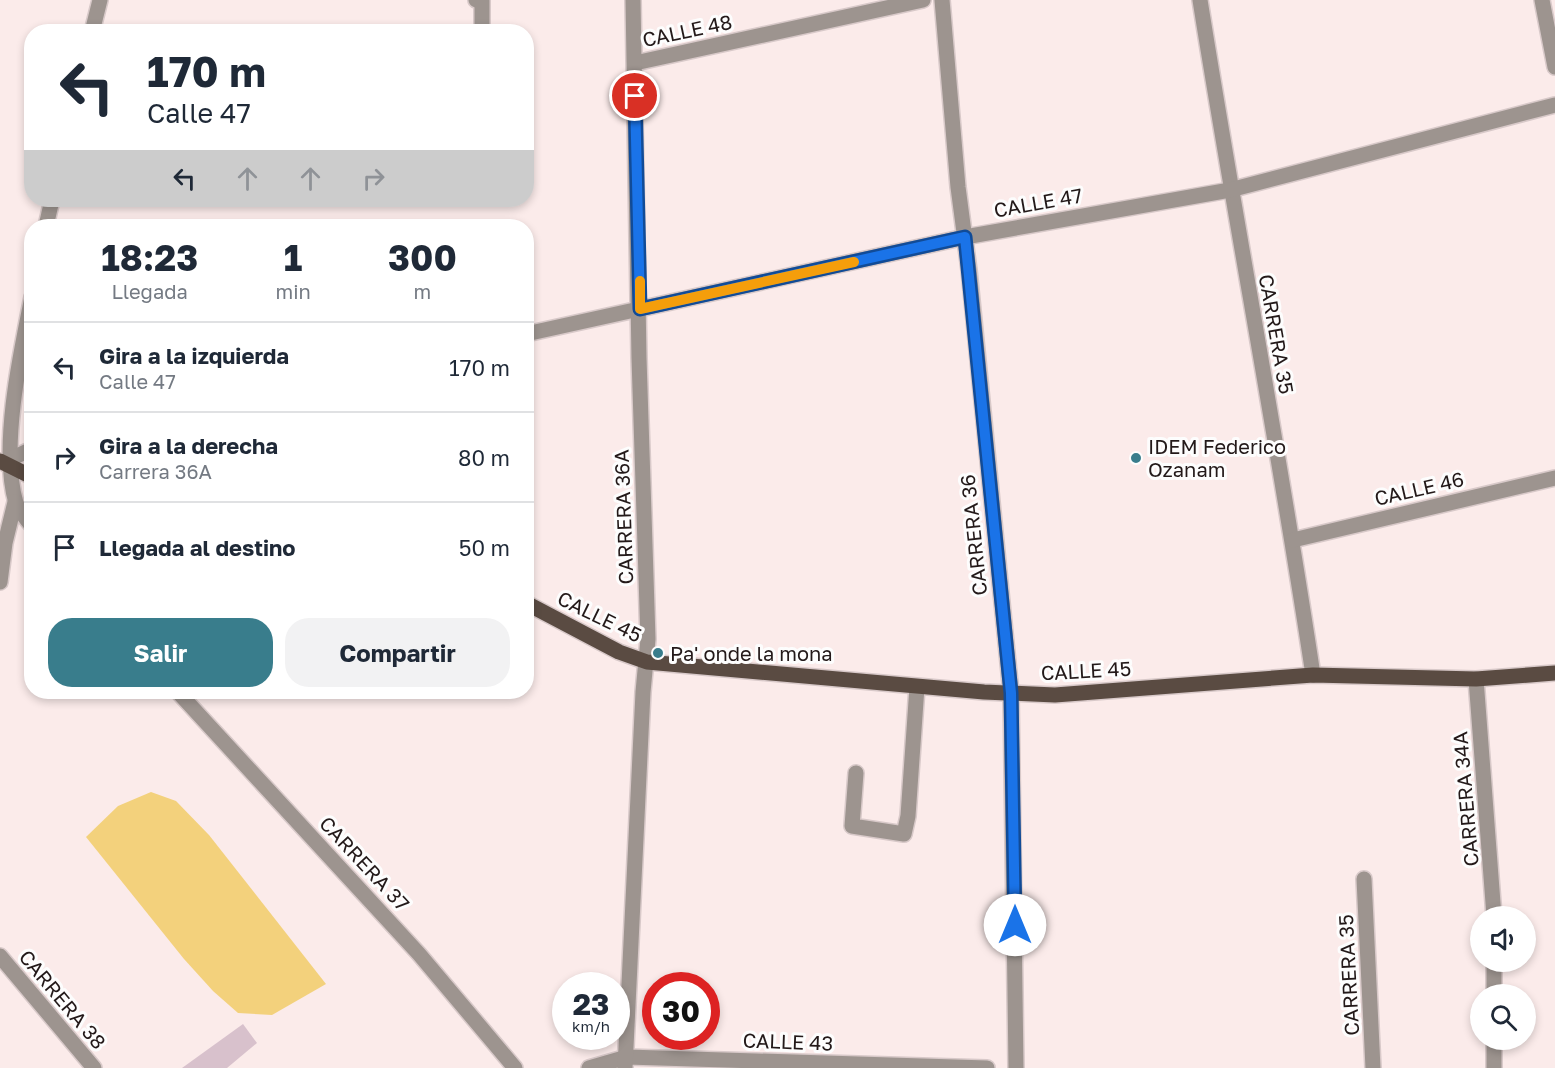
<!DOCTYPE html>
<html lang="es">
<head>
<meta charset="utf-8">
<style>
	:root { --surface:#fff; --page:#f2f2f3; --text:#1f2937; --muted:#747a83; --line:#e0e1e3; --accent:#397d8c }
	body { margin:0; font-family:"Golos Text",sans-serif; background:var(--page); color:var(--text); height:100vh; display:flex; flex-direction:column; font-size:22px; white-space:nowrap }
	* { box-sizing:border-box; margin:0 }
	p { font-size:20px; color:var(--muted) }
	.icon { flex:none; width:33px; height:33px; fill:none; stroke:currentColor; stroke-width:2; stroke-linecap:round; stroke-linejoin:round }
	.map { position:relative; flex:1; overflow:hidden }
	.sheet { position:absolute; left:24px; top:219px; width:510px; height:480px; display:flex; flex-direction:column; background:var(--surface); border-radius:24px; box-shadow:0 3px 9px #0003 }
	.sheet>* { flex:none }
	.banner { position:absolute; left:24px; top:24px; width:510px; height:183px; border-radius:24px; box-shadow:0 3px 9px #0003; background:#fff; color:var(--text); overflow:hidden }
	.fabs { position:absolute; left:1470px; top:906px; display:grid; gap:12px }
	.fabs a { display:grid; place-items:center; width:66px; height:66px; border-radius:50%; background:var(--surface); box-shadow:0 3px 9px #0003; font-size:30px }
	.speed { position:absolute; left:552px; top:972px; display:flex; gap:12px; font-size:30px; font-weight:700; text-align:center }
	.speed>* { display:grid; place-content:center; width:78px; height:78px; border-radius:50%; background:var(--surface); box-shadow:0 3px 9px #0003; line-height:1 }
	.speed small { font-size:15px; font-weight:400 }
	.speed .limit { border:9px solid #d22; background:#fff; color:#111 }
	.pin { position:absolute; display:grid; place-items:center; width:51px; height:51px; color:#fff; margin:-26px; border:3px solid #fff; border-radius:50%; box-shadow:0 2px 6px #0007 }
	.me { position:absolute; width:66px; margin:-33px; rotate:0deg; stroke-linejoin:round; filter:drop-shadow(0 0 4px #0008) }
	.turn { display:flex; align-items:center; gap:21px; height:126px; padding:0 24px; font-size:27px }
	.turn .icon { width:78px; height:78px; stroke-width:2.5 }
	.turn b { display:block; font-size:42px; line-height:51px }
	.lanes { display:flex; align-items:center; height:57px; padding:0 24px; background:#0003; justify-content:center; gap:30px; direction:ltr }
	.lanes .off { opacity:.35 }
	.eta { display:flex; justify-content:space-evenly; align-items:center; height:102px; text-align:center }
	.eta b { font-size:36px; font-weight:700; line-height:42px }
	.button { display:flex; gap:12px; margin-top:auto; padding:12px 24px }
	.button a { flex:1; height:69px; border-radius:24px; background:var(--accent); color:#fff; font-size:24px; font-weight:700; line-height:69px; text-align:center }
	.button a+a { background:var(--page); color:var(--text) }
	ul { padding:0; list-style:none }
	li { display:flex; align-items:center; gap:18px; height:90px; padding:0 24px; border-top:2px solid var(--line) }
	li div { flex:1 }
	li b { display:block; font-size:22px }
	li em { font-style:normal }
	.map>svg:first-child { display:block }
</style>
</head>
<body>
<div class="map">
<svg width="1555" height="1068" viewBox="0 0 1555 1068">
	<rect width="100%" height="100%" fill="#fbebea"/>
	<path fill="#f3d17c" d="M151,792L176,801L209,835L326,984L272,1015L238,1013L213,991L184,959L86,837L118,806Z"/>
	<path fill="#d8c1cc" d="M243,1024L257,1043L227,1068H182Z"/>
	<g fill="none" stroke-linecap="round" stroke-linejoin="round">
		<g stroke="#d8c9c9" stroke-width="18">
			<g id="minor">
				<path d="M476,0L482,1V32"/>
				<path d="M942,0L958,187L969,270L1011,693L1016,1068"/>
				<path d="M1200,0C1236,225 1279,449 1313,675"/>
				<path d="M1542,0L1555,67"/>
				<path d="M92,32L100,0"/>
				<path d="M635,63L923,0"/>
				<path d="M46,226L52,200"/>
				<path d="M32,297C20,355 0,449 16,503C20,511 26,519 32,526"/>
				<path d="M526,334L965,237L1230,190L1555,105"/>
				<path d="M4,462L32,449"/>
				<path d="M1293,540L1555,478"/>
				<path d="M0,582L5,543L15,502"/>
				<path d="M1476,679L1494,916"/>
				<path d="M178,692L419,954L515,1068"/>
				<path d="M856,773L852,826L904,834L908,816L917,687"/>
				<path d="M1364,879L1373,1068"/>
				<path d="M0,956L94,1068"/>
				<path d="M1494,962V994"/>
				<path d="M1494,1040V1068"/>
				<path d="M589,1068L627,1057L987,1068"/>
				<path d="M625,1068L643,692L648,639L639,358L633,0"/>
			</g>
		</g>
		<g stroke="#d8c9c9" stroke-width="18">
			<g id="major">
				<path d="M0,461L32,477"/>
				<path d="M526,603L619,652L647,662L984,692L1055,695L1313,675L1476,679L1555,673"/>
			</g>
		</g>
		<use href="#minor" stroke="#9d948f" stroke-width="15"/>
		<use href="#major" stroke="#5a4b42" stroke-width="15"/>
	</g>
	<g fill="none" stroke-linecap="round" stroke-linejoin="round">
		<g stroke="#114b97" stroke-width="15">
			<path id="route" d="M635,96L640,309L965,237L1011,693L1015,925"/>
		</g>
		<use href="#route" stroke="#1a73e8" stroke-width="10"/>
		<path stroke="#f59e0b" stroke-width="10" d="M640,281V309L854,262"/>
	</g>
	<g fill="#397d8c" stroke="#fdfdfd" stroke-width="2">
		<circle cx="1136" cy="458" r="6"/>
		<circle cx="658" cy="653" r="6"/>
	</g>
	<g text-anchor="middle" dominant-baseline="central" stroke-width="6" stroke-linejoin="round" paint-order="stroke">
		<g font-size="20" fill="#231919" stroke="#fdfdfd">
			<text transform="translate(687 30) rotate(-12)">CALLE 48</text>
			<text transform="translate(1038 202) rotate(-10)">CALLE 47</text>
			<text transform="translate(1277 334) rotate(80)">CARRERA 35</text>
			<text transform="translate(1419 488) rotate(-13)">CALLE 46</text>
			<text transform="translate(623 517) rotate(-92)">CARRERA 36A</text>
			<text transform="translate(973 535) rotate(-96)">CARRERA 36</text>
			<text transform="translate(600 616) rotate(26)">CALLE 45</text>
			<text transform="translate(1086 670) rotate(-3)">CALLE 45</text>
			<text transform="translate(1465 799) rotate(-95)">CARRERA 34A</text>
			<text transform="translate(365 863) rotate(47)">CARRERA 37</text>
			<text transform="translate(1348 975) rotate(-93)">CARRERA 35</text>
			<text transform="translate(63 999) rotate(50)">CARRERA 38</text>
			<text transform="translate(788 1041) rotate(2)">CALLE 43</text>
		</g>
		<g font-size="20" fill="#231919" stroke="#fdfdfd" text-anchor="start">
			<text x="1148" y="446">IDEM Federico<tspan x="1148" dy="23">Ozanam</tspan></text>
			<text x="670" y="653">Pa' onde la mona</text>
		</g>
	</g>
</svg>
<div class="fabs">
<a><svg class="icon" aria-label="sound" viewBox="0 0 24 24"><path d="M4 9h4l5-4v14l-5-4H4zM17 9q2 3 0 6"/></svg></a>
<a><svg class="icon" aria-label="search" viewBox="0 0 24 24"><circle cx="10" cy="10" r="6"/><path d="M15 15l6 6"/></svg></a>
</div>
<div class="speed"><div>23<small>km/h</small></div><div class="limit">30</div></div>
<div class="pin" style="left:635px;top:96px;background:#d93025"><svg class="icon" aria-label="arrive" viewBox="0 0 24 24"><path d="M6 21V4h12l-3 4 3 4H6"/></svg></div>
<svg class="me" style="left:1015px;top:925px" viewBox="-20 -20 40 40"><circle r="19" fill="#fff"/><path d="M0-13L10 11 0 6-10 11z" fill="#1a73e8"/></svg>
<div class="banner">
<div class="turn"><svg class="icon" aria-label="left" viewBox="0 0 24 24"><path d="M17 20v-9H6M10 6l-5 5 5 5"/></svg><div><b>170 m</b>Calle 47</div></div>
<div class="lanes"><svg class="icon" aria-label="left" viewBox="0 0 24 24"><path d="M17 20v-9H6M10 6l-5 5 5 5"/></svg><svg class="icon off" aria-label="ahead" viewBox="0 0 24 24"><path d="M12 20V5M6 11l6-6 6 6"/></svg><svg class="icon off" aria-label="ahead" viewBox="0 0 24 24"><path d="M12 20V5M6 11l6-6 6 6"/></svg><svg class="icon off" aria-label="right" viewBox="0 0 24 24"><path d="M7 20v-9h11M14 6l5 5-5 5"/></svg></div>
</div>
<section class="sheet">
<div class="eta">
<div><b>18:23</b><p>Llegada</p></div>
<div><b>1</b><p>min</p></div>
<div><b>300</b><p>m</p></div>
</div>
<ul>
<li><svg class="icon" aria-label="left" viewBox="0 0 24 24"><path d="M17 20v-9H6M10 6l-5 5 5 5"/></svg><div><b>Gira a la izquierda</b><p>Calle 47</p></div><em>170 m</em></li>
<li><svg class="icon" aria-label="right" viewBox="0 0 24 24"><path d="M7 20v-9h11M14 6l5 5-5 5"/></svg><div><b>Gira a la derecha</b><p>Carrera 36A</p></div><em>80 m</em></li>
<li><svg class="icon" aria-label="arrive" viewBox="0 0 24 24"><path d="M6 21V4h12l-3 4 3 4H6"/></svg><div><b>Llegada al destino</b></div><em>50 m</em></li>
</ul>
<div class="button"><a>Salir</a><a>Compartir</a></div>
</section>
</div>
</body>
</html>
